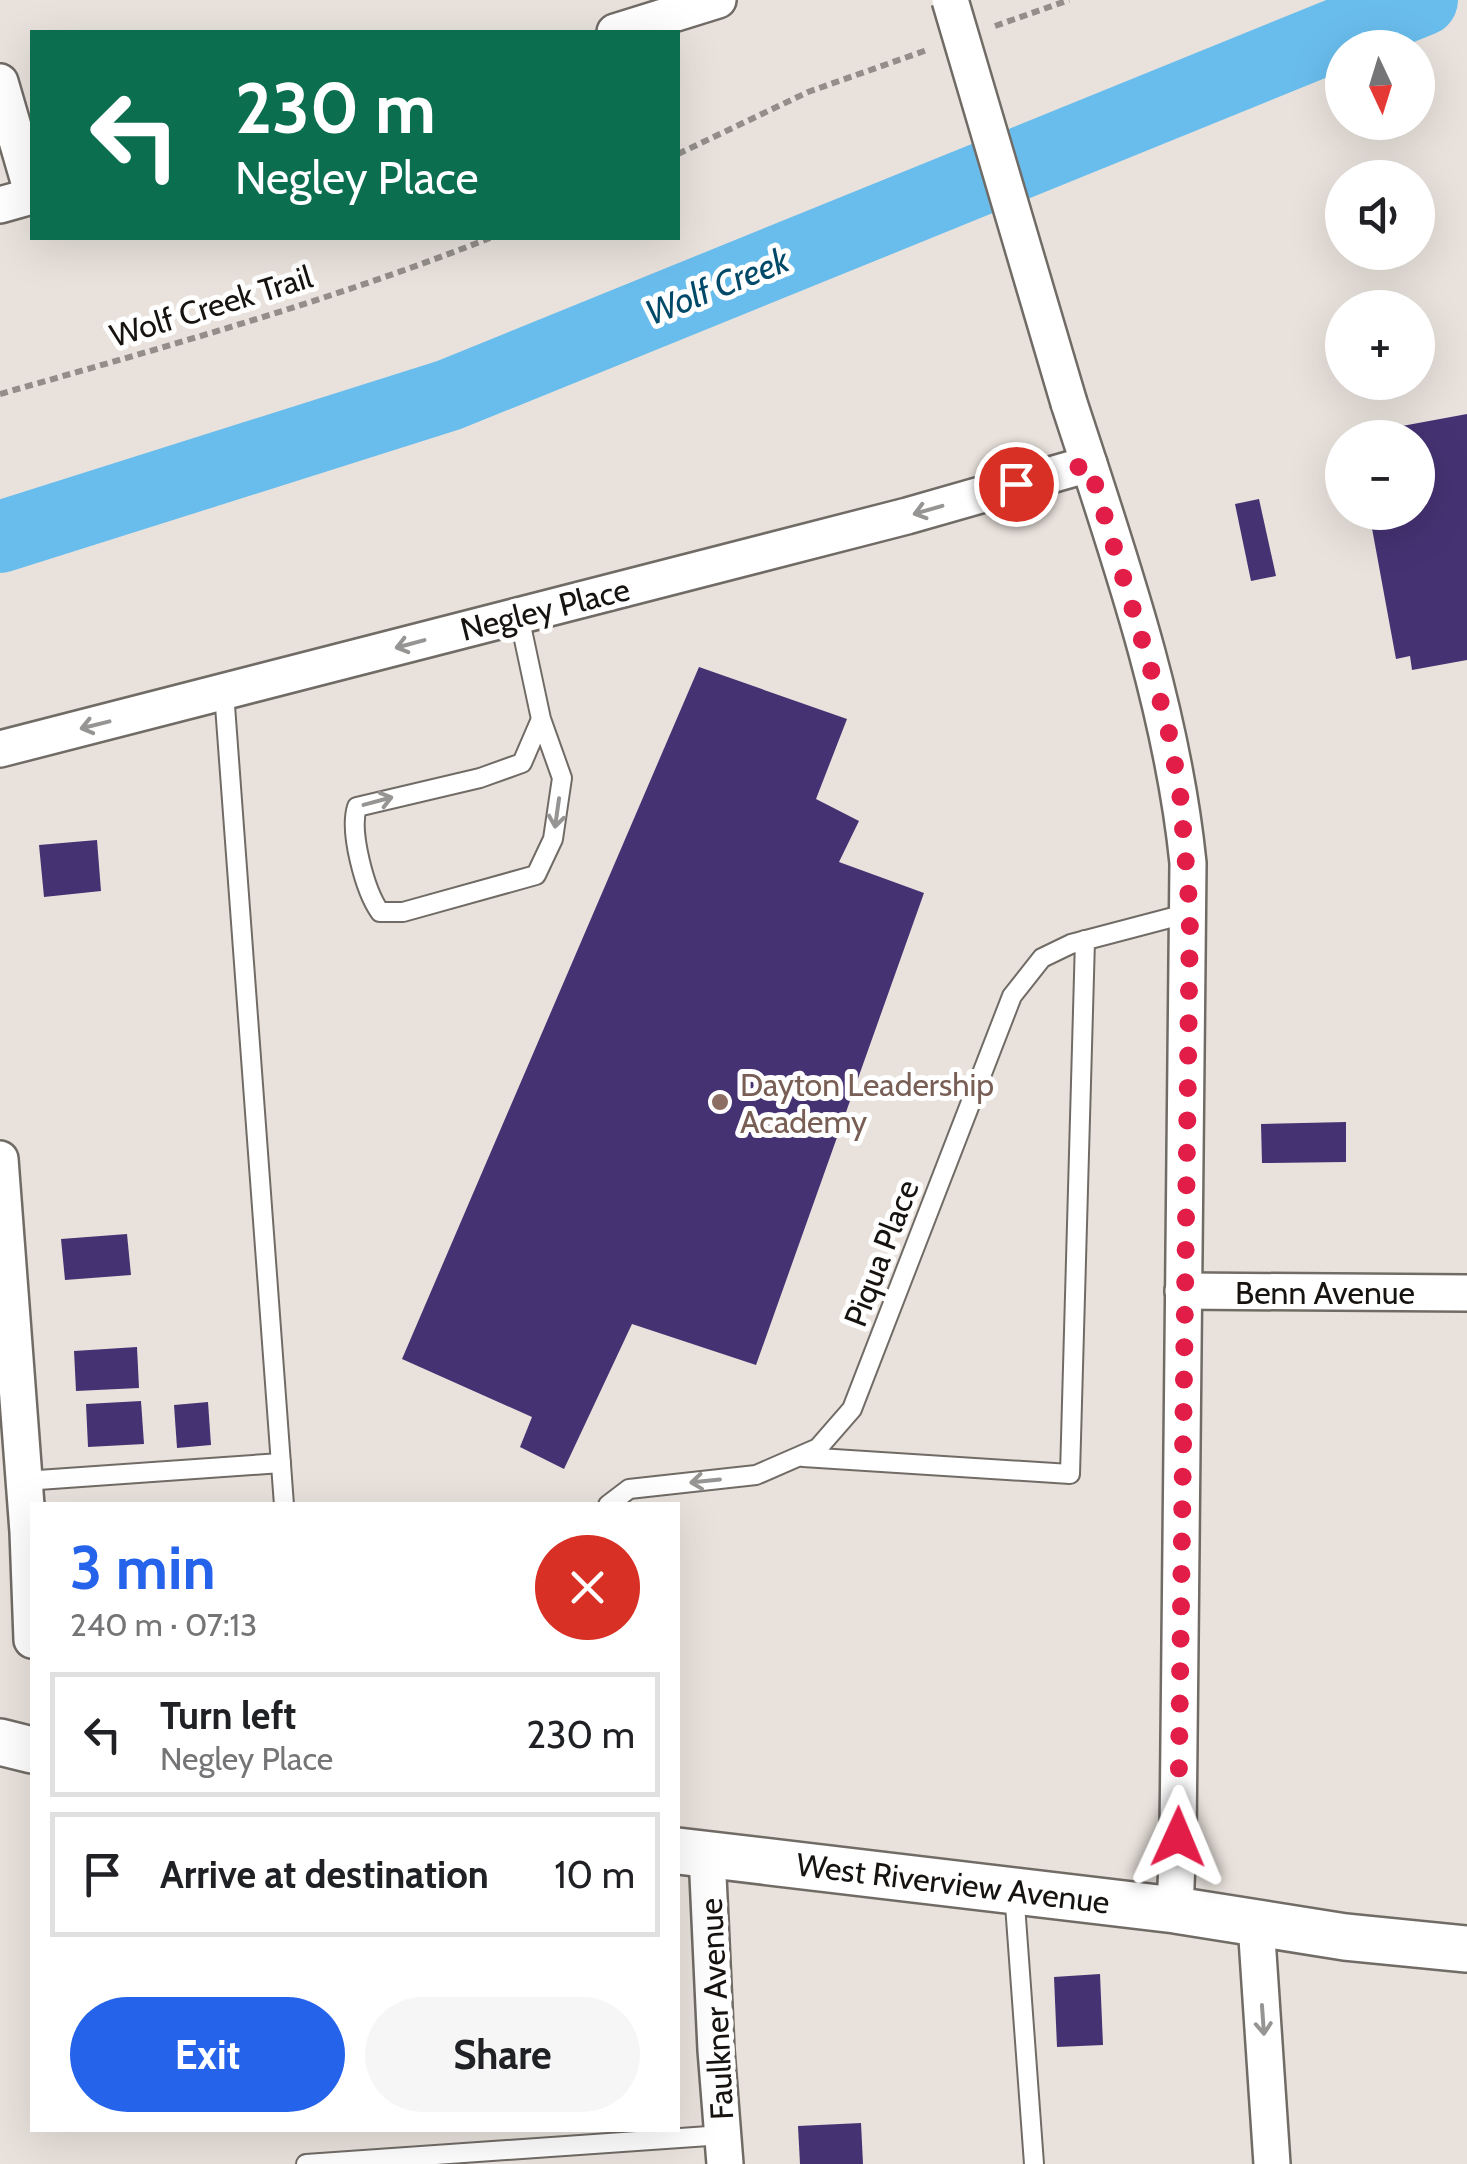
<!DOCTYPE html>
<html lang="en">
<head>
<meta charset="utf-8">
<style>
	:root { --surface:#fff; --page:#f6f6f6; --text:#202124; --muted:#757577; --line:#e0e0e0; --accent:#2563eb }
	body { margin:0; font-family:Cabin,sans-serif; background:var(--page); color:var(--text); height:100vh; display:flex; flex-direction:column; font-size:38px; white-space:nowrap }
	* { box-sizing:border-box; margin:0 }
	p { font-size:32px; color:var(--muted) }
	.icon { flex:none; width:55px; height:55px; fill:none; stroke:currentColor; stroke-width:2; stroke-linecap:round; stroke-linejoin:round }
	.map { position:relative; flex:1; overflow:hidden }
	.panel { position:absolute; left:30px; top:1502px; width:650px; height:630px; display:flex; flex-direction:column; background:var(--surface); border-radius:0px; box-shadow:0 10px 40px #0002 }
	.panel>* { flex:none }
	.hud { position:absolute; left:30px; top:30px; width:650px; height:210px; border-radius:0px; box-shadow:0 10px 40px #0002; background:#0b6e4f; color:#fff; overflow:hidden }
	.needle { width:65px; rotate:176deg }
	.fabs { position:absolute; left:1325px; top:30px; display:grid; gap:20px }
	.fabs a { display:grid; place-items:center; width:110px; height:110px; border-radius:50%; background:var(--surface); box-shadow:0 10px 40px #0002; font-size:50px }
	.pin { position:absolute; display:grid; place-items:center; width:85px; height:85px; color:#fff; margin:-42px; border:5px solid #fff; border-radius:50%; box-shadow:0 2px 10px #0007 }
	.me { position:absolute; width:110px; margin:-55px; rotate:1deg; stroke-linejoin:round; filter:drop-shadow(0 0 8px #0008) }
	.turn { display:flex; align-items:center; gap:35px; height:210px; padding:0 40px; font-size:45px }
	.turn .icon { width:130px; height:130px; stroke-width:2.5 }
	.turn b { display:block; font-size:70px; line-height:85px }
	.round { display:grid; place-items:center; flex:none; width:105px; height:105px; border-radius:52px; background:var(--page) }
	.headline { display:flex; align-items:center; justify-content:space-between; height:170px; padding:0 40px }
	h1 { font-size:60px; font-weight:700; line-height:75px; color:var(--accent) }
	.button { display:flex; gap:20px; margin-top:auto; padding:20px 40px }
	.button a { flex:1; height:115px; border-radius:60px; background:var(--accent); color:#fff; font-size:40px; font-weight:700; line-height:115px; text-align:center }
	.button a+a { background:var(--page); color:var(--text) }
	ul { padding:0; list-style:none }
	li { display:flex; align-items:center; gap:30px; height:125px; margin:0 20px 15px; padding:0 20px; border:5px solid var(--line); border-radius:0px }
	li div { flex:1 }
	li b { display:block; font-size:38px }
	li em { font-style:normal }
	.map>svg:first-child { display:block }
</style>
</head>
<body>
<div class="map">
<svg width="1467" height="2164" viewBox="0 0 1467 2164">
	<rect width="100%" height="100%" fill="#e9e2dc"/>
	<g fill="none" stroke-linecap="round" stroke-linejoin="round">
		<path stroke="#69bded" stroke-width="72" d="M0,537L449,395L1422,0"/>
	</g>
	<g fill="#453273">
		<path d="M1467,414V660L1412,670L1410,656L1396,659L1369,512H1418V438L1348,436Z"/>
		<path d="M1259,499L1276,576L1251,581L1235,504Z"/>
		<path d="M699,667L847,719L816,799L859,821L839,862L924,893L756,1365L632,1324L564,1469L520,1447L532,1417L402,1359Z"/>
		<path d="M97,840L101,891L44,897L39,845Z"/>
		<path d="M1346,1122V1162L1262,1163L1261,1124Z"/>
		<path d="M127,1234L131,1275L65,1280L61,1239Z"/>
		<path d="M137,1347L139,1388L76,1391L74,1351Z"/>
		<path d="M141,1401L144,1444L88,1447L86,1404Z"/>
		<path d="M208,1402L211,1445L177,1448L174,1405Z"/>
		<path d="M1100,1974L1103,2045L1057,2047L1054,1977Z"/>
		<path d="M861,2123L863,2164H800L798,2126Z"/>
	</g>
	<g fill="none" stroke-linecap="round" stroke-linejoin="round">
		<g stroke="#716b66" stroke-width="22">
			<g id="service">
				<path d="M519,616L541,719L562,778L553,839L536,875L403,912H380C365,891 349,832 357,807L480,778L522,763L541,719"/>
				<path d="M224,692L284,1505"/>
				<path d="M803,1457L1070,1474L1085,940"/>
				<path d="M24,1481L281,1463"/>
				<path d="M608,1505L629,1489L756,1475L818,1448L852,1409L1012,996L1042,958L1071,944L1189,913"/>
				<path d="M1014,1891L1034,2164"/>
				<path d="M306,2164L723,2135"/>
			</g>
		</g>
		<g stroke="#716b66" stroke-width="40">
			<g id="minor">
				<path d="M615,32L718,0"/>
				<path d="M0,82L32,192"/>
				<path d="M0,205L32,196"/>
				<path d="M1069,403C1118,553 1172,706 1188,863L1178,1837L1175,1910"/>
				<path d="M0,749L907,516L1089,464"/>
				<path d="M0,1159L28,1532L32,1640"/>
				<path d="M1183,1291L1467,1293"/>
				<path d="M707,1854L716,2050L725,2164"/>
				<path d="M1256,1923L1272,2164"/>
			</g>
		</g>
		<g stroke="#716b66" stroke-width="50">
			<g id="tertiary">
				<path d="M0,1742L32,1750"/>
				<path d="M678,1851L1175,1910L1345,1937L1467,1949"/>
			</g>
		</g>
		<g stroke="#938e89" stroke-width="6" stroke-dasharray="8 5" stroke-linecap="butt">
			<path d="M995,26L1069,0"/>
			<path d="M678,154L808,92L927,50"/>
			<path d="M0,394C165,347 330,301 490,238"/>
		</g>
		<use href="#service" stroke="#fff" stroke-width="18"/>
		<use href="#minor" stroke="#fff" stroke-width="35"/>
		<use href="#tertiary" stroke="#fff" stroke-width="45"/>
		<g stroke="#716b66" stroke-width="40" stroke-linecap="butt">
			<path id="minor-bridge" d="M950,0L1069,403"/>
		</g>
		<use href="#minor-bridge" stroke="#fff" stroke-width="35"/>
	</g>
	<defs><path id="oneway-shaft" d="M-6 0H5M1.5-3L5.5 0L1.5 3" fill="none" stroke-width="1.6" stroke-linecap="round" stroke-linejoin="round" transform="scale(2.5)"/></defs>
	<g stroke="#969594">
		<use href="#oneway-shaft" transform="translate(928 510) rotate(164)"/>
		<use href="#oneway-shaft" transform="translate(410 644) rotate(165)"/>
		<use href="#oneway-shaft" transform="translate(95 725) rotate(166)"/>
		<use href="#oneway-shaft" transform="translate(378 801) rotate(-15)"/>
		<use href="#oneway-shaft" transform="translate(557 813) rotate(98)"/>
		<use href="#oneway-shaft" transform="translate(705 1481) rotate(174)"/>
		<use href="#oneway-shaft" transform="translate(1263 2020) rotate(86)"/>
	</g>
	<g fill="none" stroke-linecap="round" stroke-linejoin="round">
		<path stroke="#e11d48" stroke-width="18" stroke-dasharray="0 32.4" d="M1016,484L1089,464L1167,723L1180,792L1190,913L1178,1837"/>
	</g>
	<circle fill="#8d6e63" stroke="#fff" stroke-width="4" cx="720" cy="1102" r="10"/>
	<g text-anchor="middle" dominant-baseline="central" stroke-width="10" stroke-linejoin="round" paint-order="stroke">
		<g font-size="32" fill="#161311" stroke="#fff">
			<text transform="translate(211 306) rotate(-17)">Wolf Creek Trail</text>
			<text transform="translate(545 609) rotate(-14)">Negley Place</text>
			<text transform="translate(881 1253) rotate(-69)">Piqua Place</text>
			<text x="1325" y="1292">Benn Avenue</text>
			<text transform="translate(953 1883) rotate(7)">West Riverview Avenue</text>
			<text transform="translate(716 2009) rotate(-93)">Faulkner Avenue</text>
		</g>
		<g font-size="32" fill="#785e54" stroke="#fff" text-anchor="start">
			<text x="740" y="1084">Dayton Leadership<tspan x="740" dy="37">Academy</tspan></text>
		</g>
		<g font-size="35" font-style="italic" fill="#014969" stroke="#fff">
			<text transform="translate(717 286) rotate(-22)">Wolf Creek</text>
		</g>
	</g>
</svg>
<div class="fabs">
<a><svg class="needle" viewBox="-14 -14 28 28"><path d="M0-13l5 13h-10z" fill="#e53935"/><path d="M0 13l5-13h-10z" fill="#757577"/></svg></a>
<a><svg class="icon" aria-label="sound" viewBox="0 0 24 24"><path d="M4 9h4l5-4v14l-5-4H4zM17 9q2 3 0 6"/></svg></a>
<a>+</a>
<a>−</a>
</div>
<div class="pin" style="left:1016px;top:484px;background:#d93025"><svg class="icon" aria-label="arrive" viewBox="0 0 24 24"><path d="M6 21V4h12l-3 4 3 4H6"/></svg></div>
<svg class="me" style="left:1178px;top:1837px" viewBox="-20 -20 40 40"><path d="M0-17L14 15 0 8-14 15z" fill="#e11d48" stroke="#fff" stroke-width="4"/></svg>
<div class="hud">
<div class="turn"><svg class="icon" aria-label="left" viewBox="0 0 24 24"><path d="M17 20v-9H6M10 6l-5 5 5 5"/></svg><div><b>230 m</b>Negley Place</div></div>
</div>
<section class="panel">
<div class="headline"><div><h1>3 min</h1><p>240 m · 07:13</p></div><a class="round" style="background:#d93025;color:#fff"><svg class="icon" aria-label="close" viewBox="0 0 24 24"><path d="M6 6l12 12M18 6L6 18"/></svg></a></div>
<ul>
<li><svg class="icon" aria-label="left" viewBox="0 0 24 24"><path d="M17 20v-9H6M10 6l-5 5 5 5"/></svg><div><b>Turn left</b><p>Negley Place</p></div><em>230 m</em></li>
<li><svg class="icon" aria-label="arrive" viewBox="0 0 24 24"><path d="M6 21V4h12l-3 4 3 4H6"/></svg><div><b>Arrive at destination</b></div><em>10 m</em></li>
</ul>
<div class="button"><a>Exit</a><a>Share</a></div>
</section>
</div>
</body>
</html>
